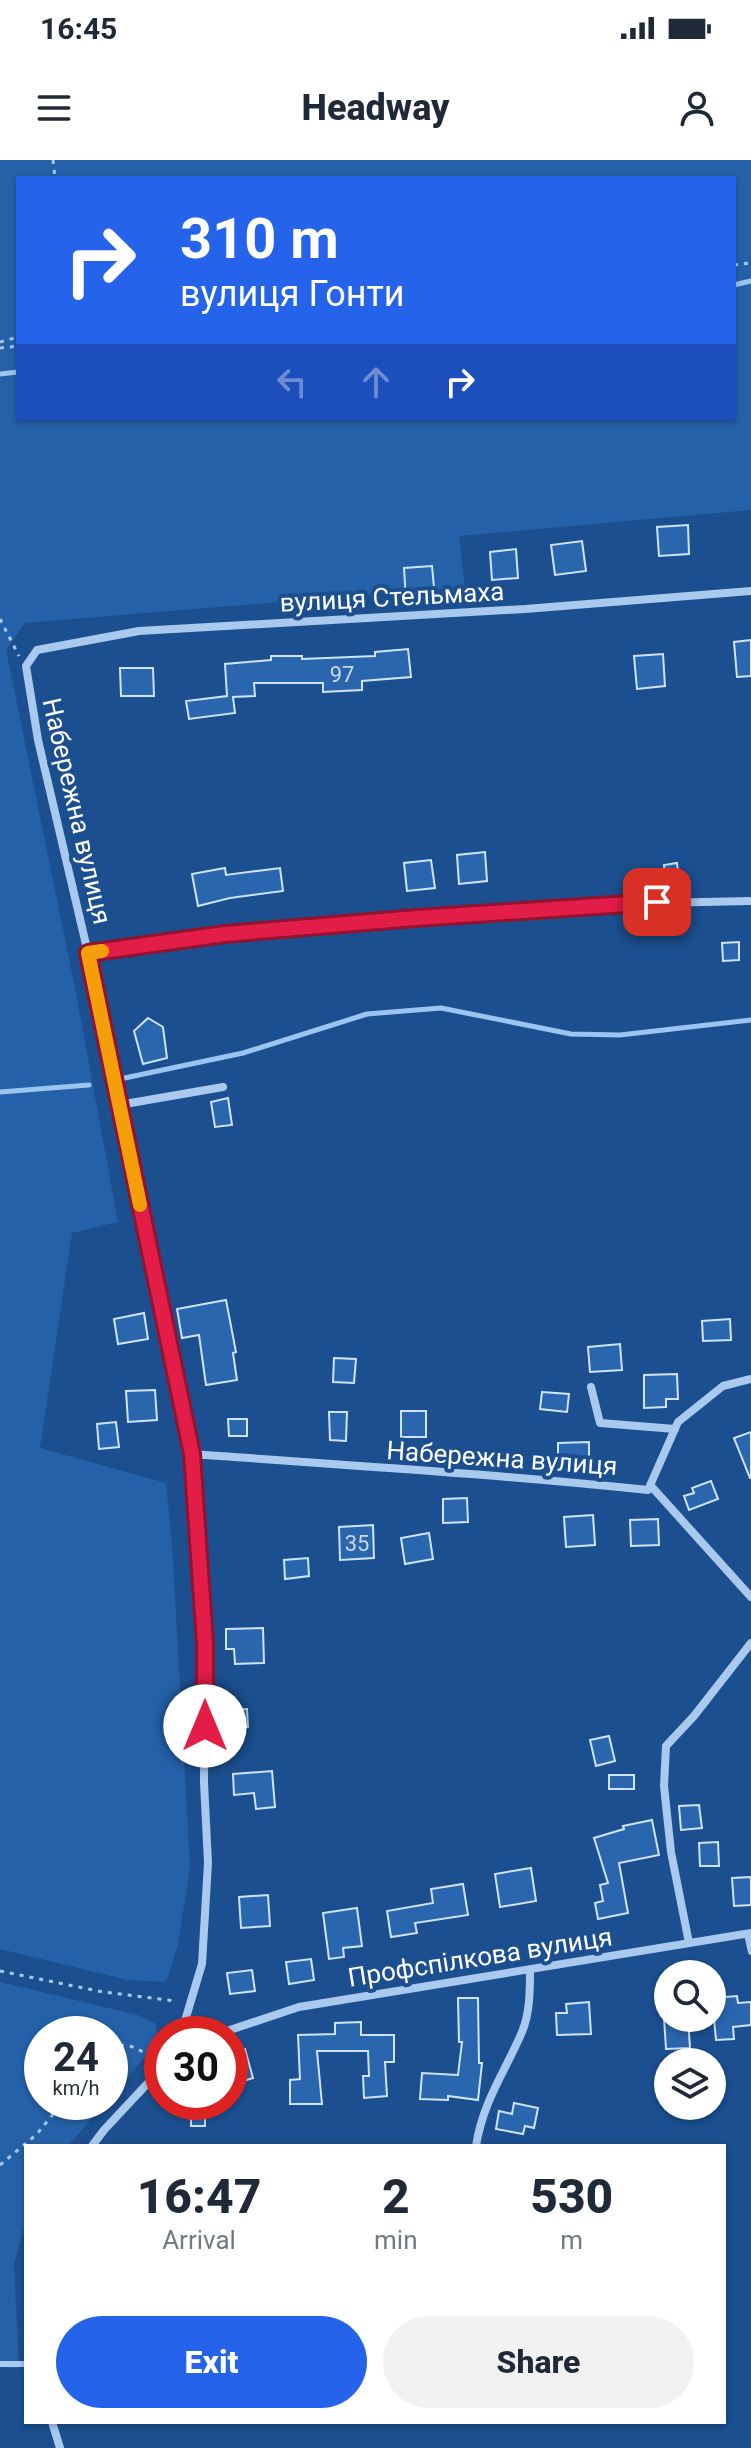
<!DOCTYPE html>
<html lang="en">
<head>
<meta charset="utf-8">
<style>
	:root { --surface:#fff; --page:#f2f2f3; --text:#1f2937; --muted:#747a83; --accent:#2563eb }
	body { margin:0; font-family:Roboto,sans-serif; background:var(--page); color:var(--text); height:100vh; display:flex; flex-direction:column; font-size:30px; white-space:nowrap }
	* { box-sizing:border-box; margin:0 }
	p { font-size:26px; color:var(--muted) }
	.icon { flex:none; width:44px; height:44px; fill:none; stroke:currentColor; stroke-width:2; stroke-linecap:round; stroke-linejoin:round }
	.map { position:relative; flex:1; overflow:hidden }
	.panel { position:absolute; left:24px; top:1984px; width:702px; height:280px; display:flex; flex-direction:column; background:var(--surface); border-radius:0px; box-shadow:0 2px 6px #0004 }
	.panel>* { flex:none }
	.guide { position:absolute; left:16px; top:16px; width:720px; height:244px; border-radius:0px; box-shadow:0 2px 6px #0004; background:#2563eb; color:#fff; overflow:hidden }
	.buttons { position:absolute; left:654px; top:1800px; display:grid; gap:16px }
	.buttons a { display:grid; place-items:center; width:72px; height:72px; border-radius:50%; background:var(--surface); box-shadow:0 2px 6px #0004; font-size:40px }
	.speed { position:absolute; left:24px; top:1856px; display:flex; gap:16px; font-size:40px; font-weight:700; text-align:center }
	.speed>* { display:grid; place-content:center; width:104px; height:104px; border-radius:50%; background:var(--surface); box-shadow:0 2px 6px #0004; line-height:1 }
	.speed small { font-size:20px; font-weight:400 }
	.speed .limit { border:12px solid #d22; background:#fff; color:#111 }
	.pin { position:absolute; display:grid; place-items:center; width:68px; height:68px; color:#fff; margin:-34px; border-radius:16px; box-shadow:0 4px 12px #0006 }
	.me { position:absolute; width:88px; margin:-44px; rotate:0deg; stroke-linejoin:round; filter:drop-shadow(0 0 6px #0008) }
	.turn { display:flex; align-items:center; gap:28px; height:168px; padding:0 32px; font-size:36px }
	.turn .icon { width:104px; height:104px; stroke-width:2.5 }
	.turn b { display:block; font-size:56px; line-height:68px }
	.lanes { display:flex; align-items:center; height:76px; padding:0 32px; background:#0003; justify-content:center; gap:40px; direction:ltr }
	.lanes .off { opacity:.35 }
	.eta { display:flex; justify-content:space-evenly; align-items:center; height:136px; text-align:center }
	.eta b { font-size:48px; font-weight:800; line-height:56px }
	.cta { display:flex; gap:16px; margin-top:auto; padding:16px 32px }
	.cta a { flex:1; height:92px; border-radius:48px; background:var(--accent); color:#fff; font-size:32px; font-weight:800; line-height:92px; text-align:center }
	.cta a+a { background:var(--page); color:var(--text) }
	.status { display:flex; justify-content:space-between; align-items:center; height:56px; padding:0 40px; background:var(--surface); direction:ltr }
	.status svg { height:22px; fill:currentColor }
	header { display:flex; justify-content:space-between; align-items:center; height:104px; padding:0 32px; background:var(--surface); font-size:36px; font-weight:800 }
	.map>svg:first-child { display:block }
</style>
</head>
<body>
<div class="status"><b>16:45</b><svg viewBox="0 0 49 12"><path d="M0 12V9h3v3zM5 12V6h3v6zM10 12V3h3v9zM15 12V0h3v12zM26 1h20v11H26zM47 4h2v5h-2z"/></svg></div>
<header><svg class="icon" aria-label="menu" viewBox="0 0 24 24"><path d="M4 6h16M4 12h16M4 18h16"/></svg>Headway<svg class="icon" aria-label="person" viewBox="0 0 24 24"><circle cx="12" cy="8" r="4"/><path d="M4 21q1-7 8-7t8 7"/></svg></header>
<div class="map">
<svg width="751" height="2288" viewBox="0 0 751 2288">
	<rect width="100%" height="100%" fill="#1b4f8f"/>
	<g fill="#2461a8" fill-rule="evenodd">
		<path d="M0,0H751V350L459,376L465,427L25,463L6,490L76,833L118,1062L72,1073L40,1288L166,1323L172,1383L190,1707L178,1785L166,1822L128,1820L0,1789ZM18,18H734V258H18Z"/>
		<path d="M0,1822L138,1855L156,1864L157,1883L110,1937V1874H42V1942H106L68,1986H26V2060L14,2104L19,2209L0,2207Z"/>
	</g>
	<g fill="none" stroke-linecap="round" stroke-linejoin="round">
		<g stroke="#9cc4f0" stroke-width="5">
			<path d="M734,125L751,121"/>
			<path d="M0,214L18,212"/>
			<path d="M120,919L243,893L367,854L441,848L571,874L620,875L751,860"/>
			<path d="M0,932L89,925"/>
		</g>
	</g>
	<g fill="#2a66ad" stroke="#cfe3fa" stroke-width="2">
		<path d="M688,365L689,394L659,396L657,367Z"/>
		<path d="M582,381L586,411L555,415L551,385Z"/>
		<path d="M516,389L518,418L492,420L490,392Z"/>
		<path d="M432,406L435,438L406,440L404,408Z"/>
		<path d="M751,480V516L737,517L734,482Z"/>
		<path d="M408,489L411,517L362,521V530L323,532V523H254L255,536L233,537L235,553L189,559L186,541L227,536L225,504L271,500V496H302V499L375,496V492Z"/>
		<path d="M663,494L665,526L637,529L634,496Z"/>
		<path d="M120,508H153L154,536H121Z"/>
		<path d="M485,692L487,721L459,724L457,695Z"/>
		<path d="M431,700L435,728L407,731L404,703Z"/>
		<path d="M677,703L680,728L666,729L664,705Z"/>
		<path d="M225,708L226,715L280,708L283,731L230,738L198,746L192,714Z"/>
		<path d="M739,782V800L723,801L722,783Z"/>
		<path d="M148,858L163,867L167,898L143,904L134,871Z"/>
		<path d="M228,938L232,965L215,967L211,942Z"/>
		<path d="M226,1140L236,1192L233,1193L237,1220L206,1225L199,1175L182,1178L177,1149Z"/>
		<path d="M144,1153L148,1179L118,1184L114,1159Z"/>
		<path d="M730,1159L731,1180L703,1181L702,1161Z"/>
		<path d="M620,1184L622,1210L590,1212L588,1187Z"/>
		<path d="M334,1198L356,1199L354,1223L333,1222Z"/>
		<path d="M677,1214L678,1239H666V1247L644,1248V1215Z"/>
		<path d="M155,1230L157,1260L128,1262L126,1231Z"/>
		<path d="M542,1232L569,1234L567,1252L540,1249Z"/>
		<rect x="401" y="1251" width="25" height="26"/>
		<path d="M329,1252H347L346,1281L330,1280Z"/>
		<path d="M228,1259H247V1276H229Z"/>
		<path d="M116,1262L119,1287L99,1289L97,1264Z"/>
		<path d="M751,1272V1318H750L734,1278Z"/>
		<path d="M589,1282V1310H558V1283Z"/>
		<path d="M711,1321L718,1339L689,1350L684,1336L694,1333L692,1328Z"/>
		<path d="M467,1338L468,1362L443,1363V1339Z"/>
		<path d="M593,1355L595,1385L566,1387L564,1357Z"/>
		<path d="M658,1359L659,1385L631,1386L630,1360Z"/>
		<path d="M373,1365L374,1398L340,1400L339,1367Z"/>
		<path d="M429,1373L433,1399L405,1404L401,1378Z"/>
		<path d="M308,1398L309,1416L285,1419L284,1400Z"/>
		<path d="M263,1468L264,1503L235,1504L234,1489H226V1469Z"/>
		<path d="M247,1549L248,1567L217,1568L216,1550Z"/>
		<path d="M609,1576L615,1601L596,1606L590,1580Z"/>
		<path d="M272,1611L275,1647L256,1649L254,1633L234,1635L233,1614Z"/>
		<rect x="609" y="1615" width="25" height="14"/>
		<path d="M699,1645L702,1668L681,1670L679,1646Z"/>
		<path d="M652,1660L659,1695L619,1703L628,1753L598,1759L595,1743L603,1741L600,1725L608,1723L594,1678L624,1669L623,1666Z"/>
		<path d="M718,1682L719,1706H700L699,1683Z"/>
		<path d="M531,1708L536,1741L500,1747L495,1714Z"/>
		<path d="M751,1717V1745L734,1746L732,1718Z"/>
		<path d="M463,1724L468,1755L415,1763L417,1773L391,1777L387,1751L433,1743L431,1729Z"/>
		<path d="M268,1735L270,1766L241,1768L239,1737Z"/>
		<path d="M357,1748L362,1786L343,1788L344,1797L329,1799L323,1753Z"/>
		<path d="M311,1799L314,1820L289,1824L286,1802Z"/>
		<path d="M252,1810L255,1831L230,1834L227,1813Z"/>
		<path d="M737,1836L738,1843L751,1842V1865L733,1867L734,1879L716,1880L712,1838Z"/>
		<path d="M458,1838H478L479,1903H482L478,1940L448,1936V1940L420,1939L422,1913L458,1915L462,1882H459Z"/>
		<path d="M589,1842L591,1874L557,1875L556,1853H567L566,1844Z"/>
		<path d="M664,1858H688L690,1888L666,1889Z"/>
		<path d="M361,1862V1875H394V1902H385L387,1936L364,1938L363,1916H369L368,1891H317L322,1944H290V1920L300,1919L298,1875L335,1874V1863Z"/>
		<path d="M245,1889L253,1918L230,1925V1893Z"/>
		<rect x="191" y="1942" width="14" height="24"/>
		<path d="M514,1943L538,1948L534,1968L525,1966L523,1974L496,1969L499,1951L512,1954Z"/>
	</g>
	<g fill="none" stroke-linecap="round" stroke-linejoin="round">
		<g stroke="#a9c9ee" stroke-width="3" stroke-dasharray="4 6" stroke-linecap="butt">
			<path d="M53,0L55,18"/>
			<path d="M734,105L751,103"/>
			<path d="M0,182L18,177"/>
			<path d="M0,188L18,186"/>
			<path d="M0,459L19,496"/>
			<path d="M0,1811L103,1832L176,1841"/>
			<path d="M110,1887C128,1882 138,1888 153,1899"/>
			<path d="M0,2005L37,1974L63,1942"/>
		</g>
		<g stroke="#a9c9ee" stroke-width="6">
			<path d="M747,1774L751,1792"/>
			<path d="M0,2204H26"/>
		</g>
		<g stroke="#a9c9ee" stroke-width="8">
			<path d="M88,793C308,763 530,744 751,741"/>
			<path d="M119,945L223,927"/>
			<path d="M591,1227L600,1263L675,1269"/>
			<path d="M192,1294C344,1305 496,1314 648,1330L678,1262L723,1226L751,1219"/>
			<path d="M651,1326L751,1437"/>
			<path d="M689,1783L671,1692L664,1626L666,1586L694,1556L751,1483"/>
			<path d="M181,1874L202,1804L208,1703L204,1622L205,1483L192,1294L88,793L38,580L26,506L37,490L139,471L525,449L751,431"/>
			<path d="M218,1874L299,1847L751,1773"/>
			<path d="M92,1986L104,1970L162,1908"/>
			<path d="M476,1986C483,1941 505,1912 522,1872C530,1853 530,1830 530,1810"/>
			<path d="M52,2262L60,2288"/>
		</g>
	</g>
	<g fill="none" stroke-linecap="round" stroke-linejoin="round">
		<g stroke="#92132f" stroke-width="20">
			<path id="route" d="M205,1566V1483L192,1294L88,793L225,774L416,758L657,742"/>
		</g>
		<use href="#route" stroke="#e11d48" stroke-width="14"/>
		<path stroke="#f59e0b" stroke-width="14" d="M102,791L88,793L140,1045"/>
	</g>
	<g text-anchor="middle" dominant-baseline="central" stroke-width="8" stroke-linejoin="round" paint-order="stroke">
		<g font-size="22" fill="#cad9ea">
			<text x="342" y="514">97</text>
			<text x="357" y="1383">35</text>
		</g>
		<g font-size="26" fill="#fff" stroke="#1b4f8f">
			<text transform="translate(392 437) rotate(-3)">вулиця Стельмаха</text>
			<text transform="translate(77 651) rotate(77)">Набережна вулиця</text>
			<text transform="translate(502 1298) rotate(4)">Набережна вулиця</text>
			<text transform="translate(480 1797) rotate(-9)">Профспілкова вулиця</text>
		</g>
	</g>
</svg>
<div class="buttons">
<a><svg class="icon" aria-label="search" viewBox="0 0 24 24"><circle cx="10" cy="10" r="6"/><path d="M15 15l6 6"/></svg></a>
<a><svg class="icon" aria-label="layers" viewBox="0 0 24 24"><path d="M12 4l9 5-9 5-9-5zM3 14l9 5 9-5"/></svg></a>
</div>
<div class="speed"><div>24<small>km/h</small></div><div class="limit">30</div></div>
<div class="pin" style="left:657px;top:742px;background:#d93025"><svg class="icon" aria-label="arrive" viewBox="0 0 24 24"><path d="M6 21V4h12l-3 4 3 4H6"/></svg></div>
<svg class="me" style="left:205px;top:1566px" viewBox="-20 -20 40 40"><circle r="19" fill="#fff"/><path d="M0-13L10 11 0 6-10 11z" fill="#e11d48"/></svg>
<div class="guide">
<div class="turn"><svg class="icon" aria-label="right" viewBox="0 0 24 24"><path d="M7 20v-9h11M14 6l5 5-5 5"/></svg><div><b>310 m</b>вулиця Гонти</div></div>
<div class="lanes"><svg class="icon off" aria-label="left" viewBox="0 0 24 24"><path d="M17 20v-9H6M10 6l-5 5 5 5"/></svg><svg class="icon off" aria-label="ahead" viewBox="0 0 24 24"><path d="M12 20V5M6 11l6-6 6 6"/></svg><svg class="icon" aria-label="right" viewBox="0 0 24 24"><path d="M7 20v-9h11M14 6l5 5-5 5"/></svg></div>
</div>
<section class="panel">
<div class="eta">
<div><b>16:47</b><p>Arrival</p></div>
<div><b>2</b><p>min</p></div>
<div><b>530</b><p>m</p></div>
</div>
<div class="cta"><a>Exit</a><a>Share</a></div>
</section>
</div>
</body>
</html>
